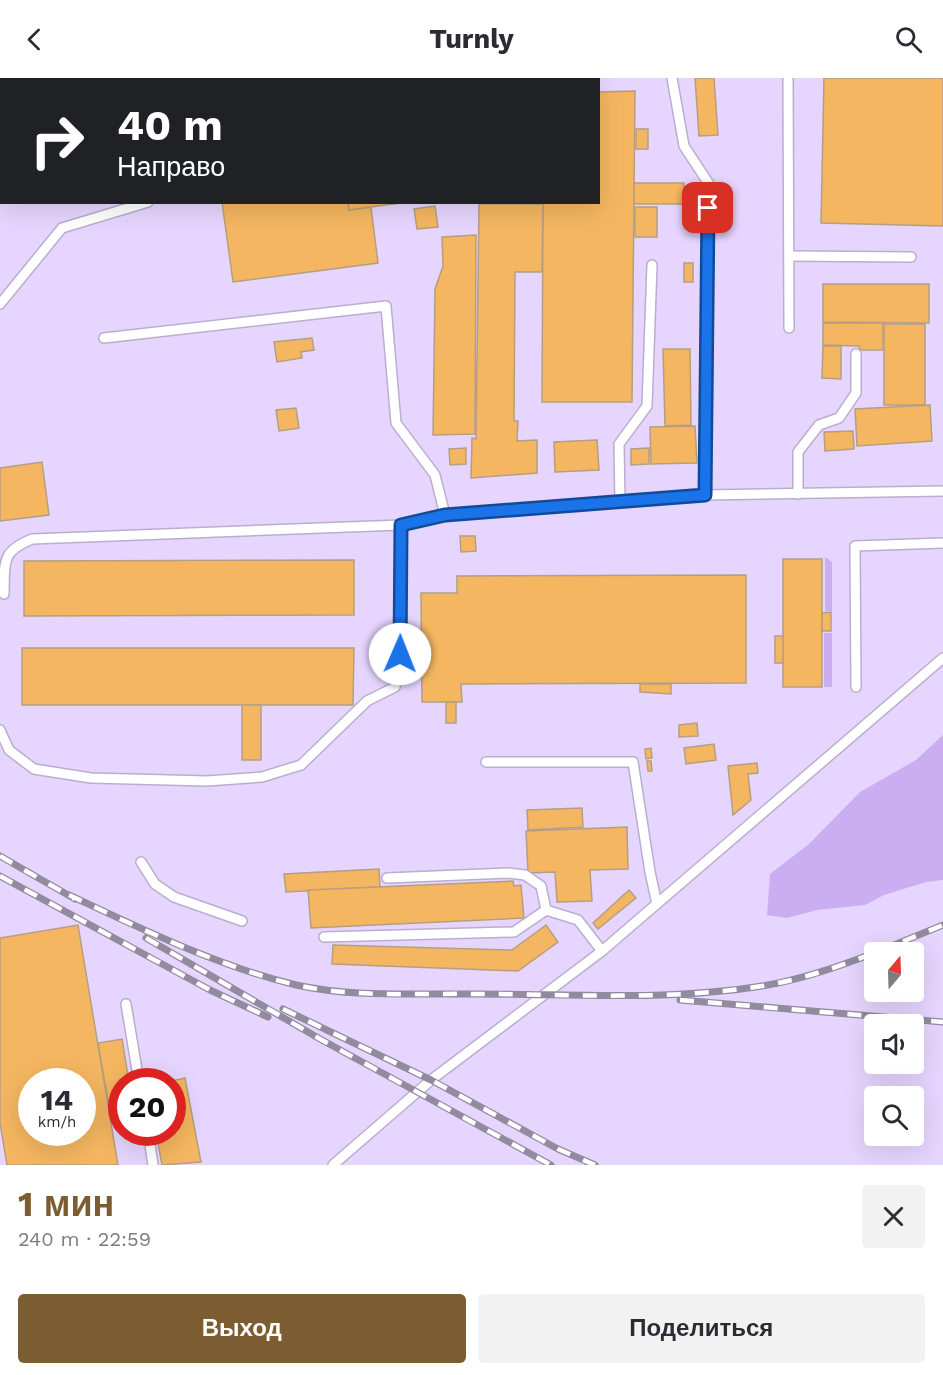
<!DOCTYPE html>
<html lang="ru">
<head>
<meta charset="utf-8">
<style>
	:root { --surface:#fff; --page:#f2f2f3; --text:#2b2b33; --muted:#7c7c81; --accent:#7c5c31 }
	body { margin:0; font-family:"Work Sans",sans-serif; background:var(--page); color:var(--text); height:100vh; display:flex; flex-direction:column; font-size:22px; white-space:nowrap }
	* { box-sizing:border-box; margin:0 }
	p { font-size:20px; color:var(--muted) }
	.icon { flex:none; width:33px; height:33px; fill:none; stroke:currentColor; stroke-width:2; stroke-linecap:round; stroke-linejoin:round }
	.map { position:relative; height:1087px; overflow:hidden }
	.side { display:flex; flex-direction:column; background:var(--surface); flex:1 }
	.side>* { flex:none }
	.banner { position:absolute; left:0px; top:0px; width:600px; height:126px; box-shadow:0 6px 24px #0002; background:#202124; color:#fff; overflow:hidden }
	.needle { width:39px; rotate:19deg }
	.tools { position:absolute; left:864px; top:864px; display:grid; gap:12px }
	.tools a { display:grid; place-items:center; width:60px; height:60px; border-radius:6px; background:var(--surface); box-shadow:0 6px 24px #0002; font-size:30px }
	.speed { position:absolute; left:18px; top:990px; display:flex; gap:12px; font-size:30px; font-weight:700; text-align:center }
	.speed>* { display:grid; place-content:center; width:78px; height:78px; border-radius:50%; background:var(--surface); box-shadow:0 6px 24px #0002; line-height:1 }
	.speed small { font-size:15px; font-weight:400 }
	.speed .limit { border:9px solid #d22; background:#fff; color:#111 }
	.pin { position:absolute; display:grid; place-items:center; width:51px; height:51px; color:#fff; margin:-26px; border-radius:12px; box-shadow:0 3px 9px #0006 }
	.me { position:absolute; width:66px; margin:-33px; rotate:1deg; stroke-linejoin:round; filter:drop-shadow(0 0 4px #0008) }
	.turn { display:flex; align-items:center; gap:21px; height:126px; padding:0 18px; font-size:27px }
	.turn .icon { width:78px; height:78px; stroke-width:2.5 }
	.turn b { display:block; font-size:42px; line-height:51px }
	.round { display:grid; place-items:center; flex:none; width:63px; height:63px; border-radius:6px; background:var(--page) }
	.head { display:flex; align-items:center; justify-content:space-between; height:102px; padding:0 18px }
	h1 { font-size:36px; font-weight:700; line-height:45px; color:var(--accent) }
	.button { display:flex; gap:12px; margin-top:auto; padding:12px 18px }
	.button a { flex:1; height:69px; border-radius:6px; background:var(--accent); color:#fff; font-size:24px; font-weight:700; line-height:69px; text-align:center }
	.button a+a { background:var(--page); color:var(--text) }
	header { display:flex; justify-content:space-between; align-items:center; height:78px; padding:0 18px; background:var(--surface); font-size:27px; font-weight:700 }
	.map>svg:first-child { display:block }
</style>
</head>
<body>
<header><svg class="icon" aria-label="back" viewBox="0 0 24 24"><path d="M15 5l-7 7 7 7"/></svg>Turnly<svg class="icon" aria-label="search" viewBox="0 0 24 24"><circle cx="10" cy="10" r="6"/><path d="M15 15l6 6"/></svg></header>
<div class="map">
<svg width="943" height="1087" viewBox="0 0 943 1087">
	<rect width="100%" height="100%" fill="#ece1fd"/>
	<path fill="#e6d6ff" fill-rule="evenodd" d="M0,0H943V1087H0ZM2,2H598V124H2ZM874,874H914V914H874ZM874,946H914V986H874ZM32,1004H82V1054H32ZM122,1004H172V1054H122ZM874,1018H914V1058H874Z"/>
	<g fill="#cbaef2">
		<path d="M825,479L832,484V533H825Z"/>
		<rect x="824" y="555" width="8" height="54"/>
		<path d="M943,657V802L926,804L884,817L865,827L817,832L787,840L767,837L770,796L809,766L860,714L916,682Z"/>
	</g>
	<g fill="#f4b660" stroke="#b59e81" stroke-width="1.5" fill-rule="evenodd">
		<rect x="204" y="0" width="150" height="2"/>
		<rect x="544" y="0" width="34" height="2"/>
		<path d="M695,0H714L718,57L699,58Z"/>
		<path d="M824,0H943V148L821,145Z"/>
		<path d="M635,13L632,324H542L543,124H598V14Z"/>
		<rect x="636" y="51" width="12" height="20"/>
		<rect x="634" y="105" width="50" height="21"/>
		<path d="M222,124H348L349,132L371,129L378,185L233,204Z"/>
		<path d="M348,124H400L401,125L349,132Z"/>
		<path d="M479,126H543L542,194H515L514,343H518L517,363L537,362V395L471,400L472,360L476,361Z"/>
		<path d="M435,128L438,149L417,151L414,131Z"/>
		<rect x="635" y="129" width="22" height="30"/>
		<path d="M476,157L475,356L433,357L435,211L443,188L442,159Z"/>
		<rect x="684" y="185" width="9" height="19"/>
		<path d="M823,206H929V245L823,244Z"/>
		<path d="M823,245H883V272H860L859,268L823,267Z"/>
		<rect x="884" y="246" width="41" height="81"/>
		<path d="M312,260L314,272L301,274L302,280L277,284L274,264Z"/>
		<path d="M823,268H841V301L822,300Z"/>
		<path d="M663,271H690L691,347L665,348Z"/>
		<path d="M930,327L932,363L857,368L855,331Z"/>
		<path d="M296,330L299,350L279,353L276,332Z"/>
		<path d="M695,348L697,385L651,386L650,349Z"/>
		<path d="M853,353L854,371L825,373L824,354Z"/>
		<path d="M597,362L599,392L555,394L554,364Z"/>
		<path d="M466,370V386L450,387L449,371Z"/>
		<path d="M649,370V386L631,387V371Z"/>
		<path d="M42,384L49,437L0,443V390Z"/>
		<path d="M460,458H475L476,473L461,474Z"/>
		<rect x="783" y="481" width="39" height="128"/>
		<path d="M354,482V537L24,538V483Z"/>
		<path d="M746,497V605L461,606L462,624H422L421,515H457V498Z"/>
		<path d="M831,534V553H822V535Z"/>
		<rect x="775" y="558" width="8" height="27"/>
		<path d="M22,570H354L353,627H22Z"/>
		<path d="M640,606H671V616L640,614Z"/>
		<rect x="446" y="624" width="10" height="21"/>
		<rect x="242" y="627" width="19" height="55"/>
		<path d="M697,645L698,658L679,659V647Z"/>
		<path d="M714,666L716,682L686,686L684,670Z"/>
		<path d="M651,670L652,680L646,681L645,671Z"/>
		<path d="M647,683H651L652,693H648Z"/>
		<path d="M757,685L758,695L748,696L751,722L733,737L728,688Z"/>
		<path d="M582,730L583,749L528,752L527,732Z"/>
		<path d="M627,749L628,791L590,792L592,823L557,824L555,794L528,795L526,753Z"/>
		<path d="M379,791L380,809L286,814L284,796Z"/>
		<path d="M513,803L514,808L521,807L524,840L311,850L308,812Z"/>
		<path d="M629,812L636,820L598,851L593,845Z"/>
		<path d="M78,847L118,1087H7L0,1045V860ZM32,1004H82V1054H32Z"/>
		<path d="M546,847L558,864L518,893L332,886L333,867L512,872Z"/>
		<path d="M122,961L129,1004H122V1038L111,1040L98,965Z"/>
		<path d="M185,1000L201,1084L162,1087L156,1054H172V1004H168Z"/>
	</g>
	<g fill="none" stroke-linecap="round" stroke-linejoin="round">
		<g stroke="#bbadce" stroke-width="12">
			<g id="service">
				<path d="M164,0V2"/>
				<path d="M672,0L684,68L709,106L705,417"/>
				<path d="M788,0L789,250"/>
				<path d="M446,2V0"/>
				<path d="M534,2V0"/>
				<path d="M789,178L911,179"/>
				<path d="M0,226L62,150L148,124"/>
				<path d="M104,260L386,228L396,345L435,397L445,437"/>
				<path d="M798,416V374L819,347L839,340L856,315V276"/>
				<path d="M620,424L619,366L647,328L652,187"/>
				<path d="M4,516C5,485 0,474 32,461L401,447L445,437L705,417L943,413"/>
				<path d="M856,609L855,468L943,465"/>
				<path d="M0,652L9,672L34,691L91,700L207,703L262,699L301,687L367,623L395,609L400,576L401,447"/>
				<path d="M486,684H633L650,794L657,826"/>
				<path d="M141,784L155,806L174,819L242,843"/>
				<path d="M387,800L508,795L525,797L541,808L546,832"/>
				<path d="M324,859L514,854L546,832L578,842L602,873"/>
				<path d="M126,926L139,1004"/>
				<path d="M148,1054L153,1087"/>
				<path d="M333,1087L431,1002L602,873L943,580"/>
			</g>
		</g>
		<use href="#service" stroke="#fff" stroke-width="9"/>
		<g stroke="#928a9e" stroke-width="7">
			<g id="rail">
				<path d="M0,778L75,821"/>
				<path d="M0,798L210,912L268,939"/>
				<path d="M69,817C142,851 217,888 296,907C355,920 417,915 477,916C571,916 668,923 762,908C800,902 838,889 874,875"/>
				<path d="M146,860L320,961L551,1087"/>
				<path d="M877,874L943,847"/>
				<path d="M680,922L943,944"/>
				<path d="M283,931L431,1002L558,1071L595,1087"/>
			</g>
		</g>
		<use href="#rail" stroke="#fff" stroke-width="4.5" stroke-dasharray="14" stroke-linecap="butt"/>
	</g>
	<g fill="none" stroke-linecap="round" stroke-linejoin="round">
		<g stroke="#114b97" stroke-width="15">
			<path id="route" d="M400,576L401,447L445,437L705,417L708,130"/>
		</g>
		<use href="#route" stroke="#1a73e8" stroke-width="10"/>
	</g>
</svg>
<div class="tools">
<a><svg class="needle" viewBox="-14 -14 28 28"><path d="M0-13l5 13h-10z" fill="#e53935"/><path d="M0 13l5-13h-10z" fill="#7c7c81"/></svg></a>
<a><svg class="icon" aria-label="sound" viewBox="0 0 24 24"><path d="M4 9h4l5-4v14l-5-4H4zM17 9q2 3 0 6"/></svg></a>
<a><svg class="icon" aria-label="search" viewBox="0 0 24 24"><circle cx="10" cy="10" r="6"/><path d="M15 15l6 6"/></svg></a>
</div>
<div class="speed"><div>14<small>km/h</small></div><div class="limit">20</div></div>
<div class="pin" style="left:708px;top:130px;background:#d93025"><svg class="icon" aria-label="arrive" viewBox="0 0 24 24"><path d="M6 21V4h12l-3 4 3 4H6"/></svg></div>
<svg class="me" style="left:400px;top:576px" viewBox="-20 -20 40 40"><circle r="19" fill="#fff"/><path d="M0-13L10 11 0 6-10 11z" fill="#1a73e8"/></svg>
<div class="banner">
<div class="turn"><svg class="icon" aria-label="right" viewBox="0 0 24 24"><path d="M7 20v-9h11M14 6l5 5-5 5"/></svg><div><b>40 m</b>Направо</div></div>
</div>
</div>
<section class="side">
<div class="head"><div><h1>1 мин</h1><p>240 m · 22:59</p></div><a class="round"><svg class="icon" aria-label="close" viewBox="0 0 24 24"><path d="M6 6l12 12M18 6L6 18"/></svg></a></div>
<div class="button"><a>Выход</a><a>Поделиться</a></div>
</section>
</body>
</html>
